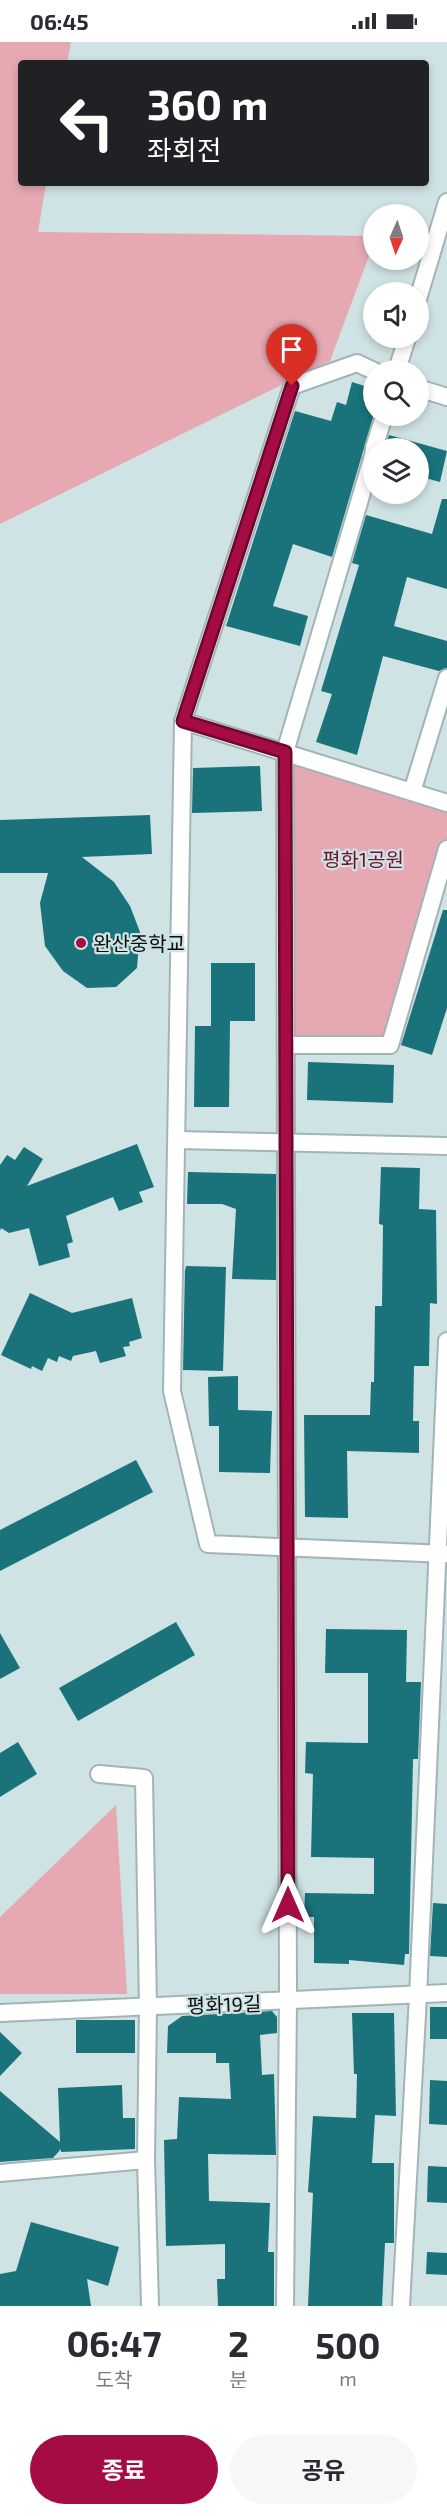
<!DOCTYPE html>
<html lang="ko">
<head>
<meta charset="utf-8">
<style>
	:root { --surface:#fff; --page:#f7f7f7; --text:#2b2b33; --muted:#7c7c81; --accent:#a50c43 }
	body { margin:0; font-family:"Exo 2","Noto Sans KR",sans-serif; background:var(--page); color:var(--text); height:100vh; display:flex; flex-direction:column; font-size:22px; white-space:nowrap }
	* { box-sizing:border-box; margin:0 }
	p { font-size:20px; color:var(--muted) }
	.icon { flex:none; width:33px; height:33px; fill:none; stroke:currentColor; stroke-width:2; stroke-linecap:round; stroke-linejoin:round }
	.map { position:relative; height:2264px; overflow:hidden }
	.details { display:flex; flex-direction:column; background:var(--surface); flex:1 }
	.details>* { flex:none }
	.guide { position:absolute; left:18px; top:18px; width:411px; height:126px; border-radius:6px; box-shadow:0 3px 9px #0003; background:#202124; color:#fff; overflow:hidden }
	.needle { width:39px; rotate:183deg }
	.fabs { position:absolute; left:363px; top:162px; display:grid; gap:12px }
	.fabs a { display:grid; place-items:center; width:66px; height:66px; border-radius:50%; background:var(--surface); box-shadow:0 3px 9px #0003; font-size:30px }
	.pin { position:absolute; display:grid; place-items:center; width:51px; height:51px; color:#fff; margin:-62px -26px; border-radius:50% 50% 50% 0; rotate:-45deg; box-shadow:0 0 6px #0007 }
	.pin .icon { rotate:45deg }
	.me { position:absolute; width:66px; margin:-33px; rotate:0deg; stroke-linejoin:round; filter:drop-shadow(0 0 4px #0008) }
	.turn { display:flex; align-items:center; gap:21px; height:126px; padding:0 30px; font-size:27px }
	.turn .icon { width:78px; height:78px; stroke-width:2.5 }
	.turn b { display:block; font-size:42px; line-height:51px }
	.eta { display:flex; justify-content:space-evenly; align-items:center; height:102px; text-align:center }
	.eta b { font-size:36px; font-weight:700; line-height:42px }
	.primary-button { display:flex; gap:12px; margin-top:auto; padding:12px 30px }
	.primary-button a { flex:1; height:69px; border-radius:36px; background:var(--accent); color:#fff; font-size:24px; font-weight:700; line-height:69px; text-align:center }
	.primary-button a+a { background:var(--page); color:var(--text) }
	.status { display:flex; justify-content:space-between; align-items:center; height:42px; padding:0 30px; background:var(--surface); direction:ltr }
	.status svg { height:16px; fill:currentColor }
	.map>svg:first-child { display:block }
</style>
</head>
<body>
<div class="status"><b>06:45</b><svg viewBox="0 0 49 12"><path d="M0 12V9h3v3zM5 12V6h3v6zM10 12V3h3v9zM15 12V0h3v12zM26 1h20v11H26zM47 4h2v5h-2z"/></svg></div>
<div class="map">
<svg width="447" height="2264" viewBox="0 0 447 2264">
	<rect width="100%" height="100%" fill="#cfe2e4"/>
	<g fill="#e6a9b2">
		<path d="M0,0H71L67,21H21V141H46L38,190L373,194V203L330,319L0,482Z"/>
		<path d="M285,710L447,761V807L390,1003H286Z"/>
		<path d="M116,1763L127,1952H0V1875Z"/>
	</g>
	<g fill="#1a737b">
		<path d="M352,340L374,347V372L332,515L293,502L273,564L308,574L300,604L226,584L295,369L331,379L337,360L346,363Z"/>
		<path d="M389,393L447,409L440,440L418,434V406H385Z"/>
		<path d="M442,457H447V547L407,535L394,584L447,599V626L439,629L383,614L357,713L316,700L332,652L321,649L359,523L352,521L366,473L432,492Z"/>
		<path d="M260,724L262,769L192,771L193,726Z"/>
		<path d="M150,773L152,812L82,815L114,840L130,864L140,890L137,926L116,945L87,946L63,929L45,904L40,861L48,831H0V778Z"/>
		<path d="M443,868H447V966L432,1013L401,1003Z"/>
		<path d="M211,921H255V979H230L229,1065H194L195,984H211Z"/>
		<path d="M308,1020L394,1023L393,1061L307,1058Z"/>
		<path d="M137,1102L154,1145L139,1150L143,1160L119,1169L113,1155L66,1174L73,1200L67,1202L70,1215L39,1224L29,1186L9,1191L1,1186L0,1189V1123L7,1113L15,1118L24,1105L43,1117L27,1144Z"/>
		<path d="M381,1125L420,1126L419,1167L436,1168L437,1262L430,1261L429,1324H414L413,1379H419V1411L347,1409L348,1476L305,1475L304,1373H370L371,1340H374L375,1264H382L383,1183L379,1182Z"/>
		<path d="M188,1130L276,1132V1238L232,1237L236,1167L222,1162H187Z"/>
		<path d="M185,1224L186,1229V1224L226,1225L223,1329L183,1328Z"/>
		<path d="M30,1251L72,1271L132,1256L142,1296L129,1300L130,1304L123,1305L126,1314L100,1321L96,1309L73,1314L71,1319L59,1314L57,1320L48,1316L42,1329L32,1324L31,1327L1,1313Z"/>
		<path d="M238,1334V1368L272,1369L270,1431L219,1430V1384H209L208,1335Z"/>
		<path d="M136,1418L153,1450L0,1529V1488Z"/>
		<path d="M176,1580L195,1613L78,1679L59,1646Z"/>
		<path d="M326,1587L407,1588L406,1640H421L418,1717H413L409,1912H405L404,1923L349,1918V1922L314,1921V1875H304L305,1851L374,1852V1816L311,1815L313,1732L305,1731L306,1700L368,1701V1631H325Z"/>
		<path d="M0,1591L20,1626L0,1637Z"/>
		<path d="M18,1700L37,1732L0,1755V1711Z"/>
		<path d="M433,1861L447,1862V1915L430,1914Z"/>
		<rect x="430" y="1965" width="17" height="32"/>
		<path d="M272,1969L277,1975V1991L260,1993L262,2033L274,2032L276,2113L208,2112L209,2159L270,2161L268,2210H274V2264H218L217,2237H225V2202L166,2204L164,2098L177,2097L179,2055L231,2057L229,2021H216V2011H167L168,1984L182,1974Z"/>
		<path d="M352,1971H394L396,2074L375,2073L372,2121H394V2201H385L382,2264H308L313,2151L308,2150L313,2074L356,2076L357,2032H354Z"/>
		<rect x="76" y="1978" width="59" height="33"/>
		<path d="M0,1990L22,2011L0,2034Z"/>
		<path d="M430,2038L447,2039V2083L429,2082Z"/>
		<path d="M122,2043L123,2076H135V2107L61,2110V2107L53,2116L0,2120V2049L60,2100L58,2046Z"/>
		<path d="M428,2124L447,2125V2161L427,2160Z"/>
		<path d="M31,2180L119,2205L108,2244L87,2237L91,2264H0V2232L16,2229Z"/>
		<path d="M427,2210L447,2211V2233L426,2232Z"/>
	</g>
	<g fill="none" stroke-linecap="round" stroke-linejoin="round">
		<g stroke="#a2b4b6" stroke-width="20">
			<g id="minor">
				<path d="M418,257L447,160"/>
				<path d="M397,328L407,296"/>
				<path d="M374,329L357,321L292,344L183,679L172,1349L208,1502L447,1512"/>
				<path d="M418,346L447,355"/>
				<path d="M374,406L384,374"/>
				<path d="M183,679L447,761"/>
				<path d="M412,750L447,636"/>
				<path d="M286,1003H390L447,807"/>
				<path d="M177,1098L447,1104"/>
				<path d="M99,1732L144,1736L148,1965L146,2118L150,2264"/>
				<path d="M0,1971L447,1951"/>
				<path d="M0,2131L146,2118"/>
				<path d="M285,2264L288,1959L285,710L374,410"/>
				<path d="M401,2264L418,1954L447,1299"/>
			</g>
		</g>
		<use href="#minor" stroke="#fff" stroke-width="16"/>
	</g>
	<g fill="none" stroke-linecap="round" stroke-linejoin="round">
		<g stroke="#6b082c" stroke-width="15">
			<path id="route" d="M288,1863L285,710L183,679L292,344"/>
		</g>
		<use href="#route" stroke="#a50c43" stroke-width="10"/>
	</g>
	<circle fill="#a50c43" stroke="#cfe2e4" stroke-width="2" cx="81" cy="901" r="6"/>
	<g text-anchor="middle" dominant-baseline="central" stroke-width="4.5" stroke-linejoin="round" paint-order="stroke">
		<g font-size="20" fill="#71112f" stroke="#cfe2e4">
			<text x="363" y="817">평화1공원</text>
		</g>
		<g font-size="20" fill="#0a1011" stroke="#cfe2e4" text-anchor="start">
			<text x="93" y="901">완산중학교</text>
		</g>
		<g font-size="20" fill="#0a1011" stroke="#cfe2e4">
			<text transform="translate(224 1962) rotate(-2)">평화19길</text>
		</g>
	</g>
</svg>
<div class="fabs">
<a><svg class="needle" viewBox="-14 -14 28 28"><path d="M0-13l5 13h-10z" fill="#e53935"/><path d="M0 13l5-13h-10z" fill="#7c7c81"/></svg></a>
<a><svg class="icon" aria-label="sound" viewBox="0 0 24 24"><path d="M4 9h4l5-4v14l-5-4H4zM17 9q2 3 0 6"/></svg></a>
<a><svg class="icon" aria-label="search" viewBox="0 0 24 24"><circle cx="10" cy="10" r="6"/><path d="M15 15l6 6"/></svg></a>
<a><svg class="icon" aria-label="layers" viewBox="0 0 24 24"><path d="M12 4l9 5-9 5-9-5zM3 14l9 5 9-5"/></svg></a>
</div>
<div class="pin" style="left:292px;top:344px;background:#d93025"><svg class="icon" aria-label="arrive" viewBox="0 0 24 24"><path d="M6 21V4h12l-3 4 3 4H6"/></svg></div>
<svg class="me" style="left:288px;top:1863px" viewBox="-20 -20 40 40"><path d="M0-17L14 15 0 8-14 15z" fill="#a50c43" stroke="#fff" stroke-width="4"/></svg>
<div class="guide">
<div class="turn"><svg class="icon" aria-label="left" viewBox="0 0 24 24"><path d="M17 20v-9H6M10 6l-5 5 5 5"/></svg><div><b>360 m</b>좌회전</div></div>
</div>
</div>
<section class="details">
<div class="eta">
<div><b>06:47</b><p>도착</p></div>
<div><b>2</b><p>분</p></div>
<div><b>500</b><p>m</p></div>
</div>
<div class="primary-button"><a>종료</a><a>공유</a></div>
</section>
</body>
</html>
